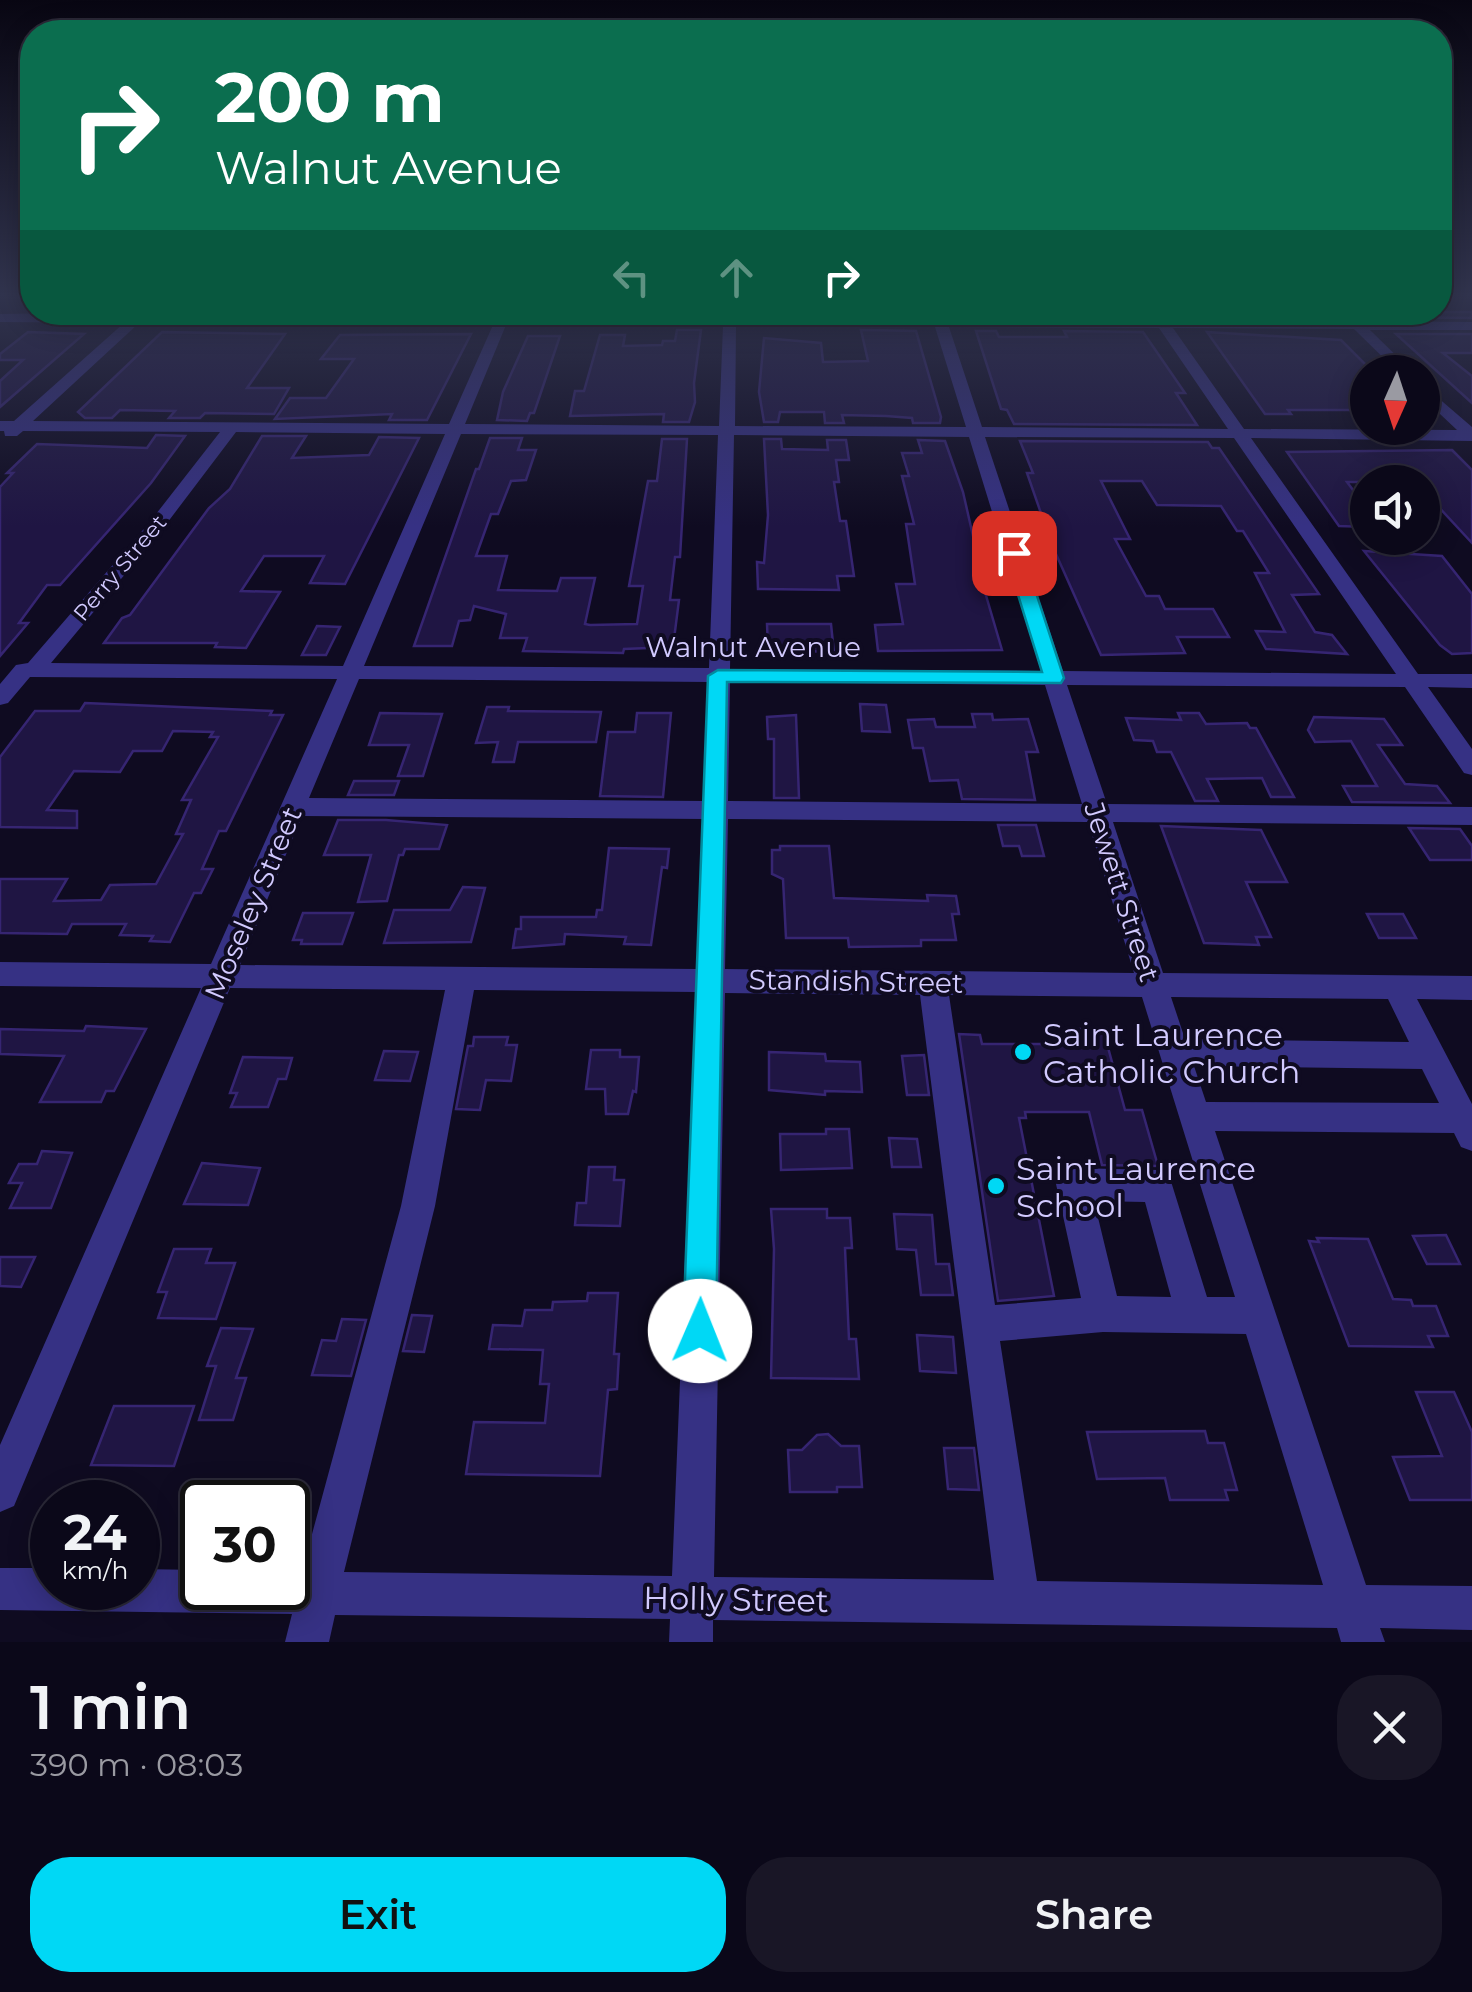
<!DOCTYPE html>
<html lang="en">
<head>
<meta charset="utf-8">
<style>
	:root { --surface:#0b0819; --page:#191626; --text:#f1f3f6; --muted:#9a9aa2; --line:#2b2938; --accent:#00d8f5 }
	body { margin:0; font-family:Montserrat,sans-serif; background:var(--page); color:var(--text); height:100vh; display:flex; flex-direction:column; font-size:38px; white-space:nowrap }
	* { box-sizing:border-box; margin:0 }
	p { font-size:32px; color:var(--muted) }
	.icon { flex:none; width:55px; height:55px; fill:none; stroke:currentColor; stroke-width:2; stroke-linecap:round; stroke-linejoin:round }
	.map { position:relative; height:1642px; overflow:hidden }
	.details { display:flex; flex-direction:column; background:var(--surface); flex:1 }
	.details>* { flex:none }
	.top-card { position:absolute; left:20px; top:20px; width:1432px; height:305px; border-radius:40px; box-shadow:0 5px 25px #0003,0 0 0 2px var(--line); background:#0b6e4f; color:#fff; overflow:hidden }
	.needle { width:65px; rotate:183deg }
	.buttons { position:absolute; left:1350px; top:355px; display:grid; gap:20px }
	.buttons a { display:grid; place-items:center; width:90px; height:90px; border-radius:50%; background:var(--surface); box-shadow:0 5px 25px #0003,0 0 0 2px var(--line); font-size:50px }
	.speed { position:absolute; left:30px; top:1480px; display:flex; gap:20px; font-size:50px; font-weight:700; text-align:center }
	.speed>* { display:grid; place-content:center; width:130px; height:130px; border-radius:50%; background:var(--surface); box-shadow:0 5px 25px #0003,0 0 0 2px var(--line); line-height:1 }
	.speed small { font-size:25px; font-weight:400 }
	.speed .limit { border:5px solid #111; border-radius:15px; background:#fff; color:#111 }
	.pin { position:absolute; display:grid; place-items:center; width:85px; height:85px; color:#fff; margin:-42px; border-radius:20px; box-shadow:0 5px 15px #0006 }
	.me { position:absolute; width:110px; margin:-55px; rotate:1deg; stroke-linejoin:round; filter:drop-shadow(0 0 8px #0008) }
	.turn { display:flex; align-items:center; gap:35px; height:210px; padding:0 30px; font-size:45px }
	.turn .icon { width:130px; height:130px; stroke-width:2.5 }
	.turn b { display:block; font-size:70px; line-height:85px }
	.lanes { display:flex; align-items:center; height:95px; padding:0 30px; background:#0003; justify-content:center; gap:50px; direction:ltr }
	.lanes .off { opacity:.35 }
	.round { display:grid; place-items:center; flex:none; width:105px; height:105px; border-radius:40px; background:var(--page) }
	.overview { display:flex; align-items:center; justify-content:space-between; height:170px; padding:0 30px }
	h1 { font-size:60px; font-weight:600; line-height:75px }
	.cta { display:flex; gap:20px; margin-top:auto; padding:20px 30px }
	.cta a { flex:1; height:115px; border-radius:40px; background:var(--accent); color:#111; font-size:40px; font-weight:600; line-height:115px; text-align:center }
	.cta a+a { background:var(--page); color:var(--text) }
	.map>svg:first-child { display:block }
</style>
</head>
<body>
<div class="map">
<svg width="1472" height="1642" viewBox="0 0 1472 1642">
	<rect width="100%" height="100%" fill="#0f0b21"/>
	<g fill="#1f1543" stroke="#362572" stroke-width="2.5">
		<path d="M1374,312H1472V318L1379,317Z"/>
		<path d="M677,330H701L694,383L695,402L689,422H663L664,414L570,416L575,391H584L600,335H625L623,346L662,345L663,341H675Z"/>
		<path d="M861,330L916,331L941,417L940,423H913L912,418L886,416L842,415L844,423H825L824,412H780L778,422H764L759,392L764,338L821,343L823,362L868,361Z"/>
		<path d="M976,331H996L999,337H1067L1064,331L1143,332L1185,393H1176L1197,425L1014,424L1007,410L1001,409Z"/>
		<path d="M28,332L84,334L0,407V381L23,360H0V354Z"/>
		<path d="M162,332L285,334L247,388H289L274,414L205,413L200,418H169L175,411L120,410L112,418H85L78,412Z"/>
		<path d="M1207,332L1341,340L1368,367V426L1350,410H1288L1291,414H1265Z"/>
		<path d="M471,334L427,420H389L392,414L275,419L290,398H326L354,359H321L340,335Z"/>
		<path d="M1396,334H1472V353H1443L1472,376V403Z"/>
		<path d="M528,336H560L534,413H530L527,421L497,420L503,392Z"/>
		<path d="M156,435L185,436L151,483L60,585H47L19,623H28L0,656V487L13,473H7L37,444L147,448Z"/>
		<path d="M262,436H306L292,458L369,455L379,437L419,438L345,584L310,583L324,556H264L241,591L280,592L246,648L215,647L217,643H104L122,618L130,615L209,508L230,489Z"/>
		<path d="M490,438H522L518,450H536L526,480L511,481L498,514H491L476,556H507L498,590L557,591L561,578H595L585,624L590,625L637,624L643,586H629L648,481H657L662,439H687L680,557H675L670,600H679L673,647L624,649L623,653L523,651L527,638H500L506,614L474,606L470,620L459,621L452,646H414L476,469H479Z"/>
		<path d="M764,439H781L782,449L828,450L827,440H846L849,460H836L839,482H834L840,521H846L854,576H837L839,590L758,589L757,562L764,563L768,515Z"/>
		<path d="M918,440L945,441L963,492L978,558H975L1002,650L878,651L875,625L903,624L896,584H915L906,524H914L902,476H909L902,453H922Z"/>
		<path d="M1020,441L1208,442L1212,448H1219L1319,594L1292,595L1315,632L1332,635L1347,654L1266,649L1256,631L1285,632L1255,573H1269L1243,531H1237L1221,506L1157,505L1142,481H1101L1130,539H1115L1146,596H1159L1165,609H1213L1229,637H1177L1185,653L1101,655L1052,545L1027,473H1033Z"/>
		<path d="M1452,450L1472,470V543L1434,502H1422V482H1347L1365,506H1352L1367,527L1339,526L1287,452Z"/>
		<path d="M1364,551L1442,556L1472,594V653L1452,654L1440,645Z"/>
		<path d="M767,624H831L834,653L768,647Z"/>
		<path d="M317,626L340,627L326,655H302Z"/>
		<path d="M85,703L272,711L270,715H283L226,831H219L202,869H213L201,893H194L170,942L150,941L153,936L120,935L126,924H72L67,934L0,933V879H67L54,901L101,900L110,885L156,884L183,834H176L191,800H182L218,737H210L213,732L173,731L162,751H133L120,772L74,771L47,810L77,811V828L0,827V757L35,711H80Z"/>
		<path d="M860,704L886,705L890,732L862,731Z"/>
		<path d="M487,707H509L508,711L601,712L596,742H518L514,762H493L498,742L476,743Z"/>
		<path d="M380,713L442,714L423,776H398L409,745H369Z"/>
		<path d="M637,713H671L663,797L600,796L608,732H635Z"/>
		<path d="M1178,713H1199L1206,724L1247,723L1250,728H1256L1294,797H1271L1262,778L1207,779L1218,801H1195L1171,752H1157L1153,741L1134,740L1126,718L1181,720Z"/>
		<path d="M972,714H992L993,720L1028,719L1038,752H1026L1035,800L962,799L958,780L930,781L923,748H913L908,720L934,719L936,727H975Z"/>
		<path d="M796,715L799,798H774V739H768L767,717Z"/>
		<path d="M1314,717L1384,719L1402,745H1378L1405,784L1437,786L1450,803L1352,802L1343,786H1377L1351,741L1315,742L1308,730Z"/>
		<path d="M354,781H399L394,795H348Z"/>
		<path d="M338,820H386L447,825L439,849H405L403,855H399L387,901L358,902L371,855H324Z"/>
		<path d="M998,825H1036L1044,856H1022L1019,846H1003Z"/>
		<path d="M1161,826L1261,830L1287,882H1246L1271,937H1256L1259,945L1204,943Z"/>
		<path d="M1409,828L1460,829L1472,846V860H1430Z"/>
		<path d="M780,846H829L834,898L928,901L927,895L956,896L959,914H952L956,940H921V946L849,947L848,938H786L783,879L772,874V850H780Z"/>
		<path d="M609,848L669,849L667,868L662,867L651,945L624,944L626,937L565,934L564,944L513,948L516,929H521V917H596L597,910H602Z"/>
		<path d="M463,887L485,888L471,942L384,943L394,910H450Z"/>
		<path d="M303,913H353L342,944H301L302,940H293Z"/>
		<path d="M1367,914H1403L1416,938H1379Z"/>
		<path d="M86,1026L146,1029L114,1091H106L101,1102H40L64,1056L0,1054V1029L84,1031Z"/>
		<path d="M1069,1029H1103L1125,1110H1142L1158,1166L1102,1165L1089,1112H1025L1026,1118H1019L1054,1296L998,1301L959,1034L980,1035L982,1044H1073Z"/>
		<path d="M474,1037H508L506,1045H517L511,1081L486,1080L480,1110L456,1109L468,1046H473Z"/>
		<path d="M591,1050H620V1057H639L636,1092L633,1091L628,1114H606L605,1089H586Z"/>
		<path d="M384,1051L418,1052L410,1081L375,1080Z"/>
		<path d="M769,1052L825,1054L826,1061L860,1062L862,1092L825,1091V1095L769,1090Z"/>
		<path d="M924,1055L929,1095H907L902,1056Z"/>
		<path d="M243,1057L292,1058L286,1079H278L268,1107H231L237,1093H230Z"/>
		<path d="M826,1129H849L852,1168L781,1170L780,1134H826Z"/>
		<path d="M889,1138L917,1139L921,1167H892Z"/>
		<path d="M42,1151L72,1153L51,1208H10L22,1183H9L19,1164H37Z"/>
		<path d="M202,1163L260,1168L248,1205L184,1204Z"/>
		<path d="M589,1167H615L614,1180H624L620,1226L575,1225L577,1203H586Z"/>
		<path d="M771,1209H827V1218H850L852,1248H845L849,1339H856L859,1379L771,1378L774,1249Z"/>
		<path d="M894,1214L932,1215L936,1264H949L953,1295H921L916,1250L897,1249Z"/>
		<path d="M1446,1235L1460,1264H1427L1413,1236Z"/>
		<path d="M1317,1238L1368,1239L1393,1299L1411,1300L1413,1306H1436L1448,1336H1428L1433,1347L1349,1346L1309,1241L1319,1242Z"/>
		<path d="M174,1249H211L206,1263H235L216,1319L158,1318L167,1292H158Z"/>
		<path d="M0,1257H35L21,1287L0,1286Z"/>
		<path d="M588,1293H618L614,1354H619L617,1389L608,1390L600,1476L466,1474L474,1422L545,1423L549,1384H540L543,1350L489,1349L493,1325L522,1326L525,1310H552L553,1302L587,1301Z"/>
		<path d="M412,1315L432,1316L424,1352L403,1351Z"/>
		<path d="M342,1319L366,1320L351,1376L312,1375L322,1340L336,1341Z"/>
		<path d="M221,1328L253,1329L236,1378H246L233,1420H199L216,1366H207Z"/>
		<path d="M917,1335L953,1337L956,1373L920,1371Z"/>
		<path d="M1416,1392H1454L1472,1432V1500H1410L1393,1457L1442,1456Z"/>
		<path d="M114,1406H194L174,1466L91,1465Z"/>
		<path d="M1205,1431L1208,1443H1224L1237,1490H1225L1228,1500H1170L1165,1478L1097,1479L1087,1432Z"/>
		<path d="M828,1434L841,1446H859L862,1487H837V1492H790L788,1450H802L817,1435Z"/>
		<path d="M944,1448H974L979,1490L948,1489Z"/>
	</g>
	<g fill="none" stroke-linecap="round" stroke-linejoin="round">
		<path fill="#363184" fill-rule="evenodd" d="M135,312L496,317L498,312H511L510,317L723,318V312H737V318L933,319L931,312H944L946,319L1153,320L1152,313L1159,312L1167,320L1346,321L1352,316L1361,321L1472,322V330H1370L1413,372H1398L1354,329L1173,328L1244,429L1457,430L1422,397V384L1472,427V441L1251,438L1418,674H1472V688L1428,687L1472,749V775L1464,773L1405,687L1067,685L1107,804L1472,807V825L1113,822L1163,973L1472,976V1000L1417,999L1472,1104V1151L1461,1147L1454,1133L1215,1131L1366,1585L1472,1586V1630L1380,1628L1385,1642H1341L1337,1628L713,1620V1642H669L670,1619L335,1615L329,1642H285L292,1614L0,1610V1568H52V1588H138V1569L202,1570V1588H288V1571H302L401,1206L445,990L230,988L14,1506L0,1512V1445L201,988L0,986V962L211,964L337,679L30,677L8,703L0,705V684L16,665L28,663L149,523L220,432L23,431L17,436H5L4,431H0V421H14L124,323L0,322V314ZM139,323L493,325L449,424L33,421ZM506,325L723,326L719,426L465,424ZM736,326L935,327L966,427L735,426ZM949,327L1159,328L1228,429L982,427ZM236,432L445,434L343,666L51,663L161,531ZM461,434L718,435L709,668L364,666ZM734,435L969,437L1041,671L730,669ZM985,437L1234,438L1396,674L1063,671ZM359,679L708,682L703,801L309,798ZM730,682L1045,685L1082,804L728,801ZM302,816L703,819L697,969L240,965ZM728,819L1088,822L1134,973L725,969ZM474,990L696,992L672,1576L344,1572L435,1206ZM725,993L920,995L994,1580L714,1577ZM949,995L1142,997L1235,1297H1207L1169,1175L1157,1170L1073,1168L1061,1173L1056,1184L1081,1298L995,1305ZM1171,997L1388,999L1409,1042L1185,1039ZM1194,1066L1422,1069L1439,1103L1206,1102ZM1094,1201L1145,1202L1171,1297L1117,1296ZM1103,1332L1246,1334L1323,1585L1037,1581L1000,1341Z"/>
	</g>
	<linearGradient id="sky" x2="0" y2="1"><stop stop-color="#080612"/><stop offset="0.56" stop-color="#31344e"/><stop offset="1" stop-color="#31344e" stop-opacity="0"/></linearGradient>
	<rect width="1472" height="527" fill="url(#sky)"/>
	<path fill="#00d8f5" stroke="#008c9f" stroke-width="2.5" d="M1014,548L1023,553L1064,678L1061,683L727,682L716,1331L711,1343L700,1348L688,1343L683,1331L708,676L718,670L1042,672L1005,553Z"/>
	<g fill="#00d8f5" stroke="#0f0b21" stroke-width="4">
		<circle cx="1023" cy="1052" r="10"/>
		<circle cx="996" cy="1186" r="10"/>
	</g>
	<g text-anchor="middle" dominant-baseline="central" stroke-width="8" stroke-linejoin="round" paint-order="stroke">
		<g font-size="22" fill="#d2caff" stroke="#0f0b21">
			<text transform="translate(120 568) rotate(-50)">Perry Street</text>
		</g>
		<g font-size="28" fill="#d2caff" stroke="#0f0b21">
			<text x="753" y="647">Walnut Avenue</text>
			<text transform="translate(1122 892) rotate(72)">Jewett Street</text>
			<text transform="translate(253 903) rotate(-67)">Moseley Street</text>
			<text transform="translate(856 981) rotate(1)">Standish Street</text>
		</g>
		<g font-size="32" fill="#d2caff" stroke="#0f0b21" text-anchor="start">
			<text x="1043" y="1034">Saint Laurence<tspan x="1043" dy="37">Catholic Church</tspan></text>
			<text x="1016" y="1168">Saint Laurence<tspan x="1016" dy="37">School</tspan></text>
		</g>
		<g font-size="32" fill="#d2caff" stroke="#0f0b21">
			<text transform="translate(736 1599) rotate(1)">Holly Street</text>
		</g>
	</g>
</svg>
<div class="buttons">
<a><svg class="needle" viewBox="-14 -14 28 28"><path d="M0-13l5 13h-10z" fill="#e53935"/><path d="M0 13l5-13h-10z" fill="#9a9aa2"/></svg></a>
<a><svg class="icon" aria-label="sound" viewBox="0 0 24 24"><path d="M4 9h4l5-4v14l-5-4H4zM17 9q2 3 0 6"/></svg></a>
</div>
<div class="speed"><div>24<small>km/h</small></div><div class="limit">30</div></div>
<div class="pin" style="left:1014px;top:553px;background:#d93025"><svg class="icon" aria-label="arrive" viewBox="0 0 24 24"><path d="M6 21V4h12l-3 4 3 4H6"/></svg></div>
<svg class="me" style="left:700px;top:1331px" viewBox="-20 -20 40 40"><circle r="19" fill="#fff"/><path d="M0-13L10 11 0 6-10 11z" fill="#00d8f5"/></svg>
<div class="top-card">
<div class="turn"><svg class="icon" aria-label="right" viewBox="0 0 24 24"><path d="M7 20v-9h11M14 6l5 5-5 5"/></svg><div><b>200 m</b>Walnut Avenue</div></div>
<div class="lanes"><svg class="icon off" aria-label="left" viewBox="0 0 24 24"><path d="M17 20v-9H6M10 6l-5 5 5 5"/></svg><svg class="icon off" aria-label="ahead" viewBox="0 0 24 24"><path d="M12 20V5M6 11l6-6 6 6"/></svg><svg class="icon" aria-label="right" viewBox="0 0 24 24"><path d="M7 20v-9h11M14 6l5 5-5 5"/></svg></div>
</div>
</div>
<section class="details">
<div class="overview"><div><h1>1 min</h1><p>390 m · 08:03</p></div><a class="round"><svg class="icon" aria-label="close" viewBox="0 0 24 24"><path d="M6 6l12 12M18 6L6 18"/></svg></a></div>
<div class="cta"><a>Exit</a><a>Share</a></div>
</section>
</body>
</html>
